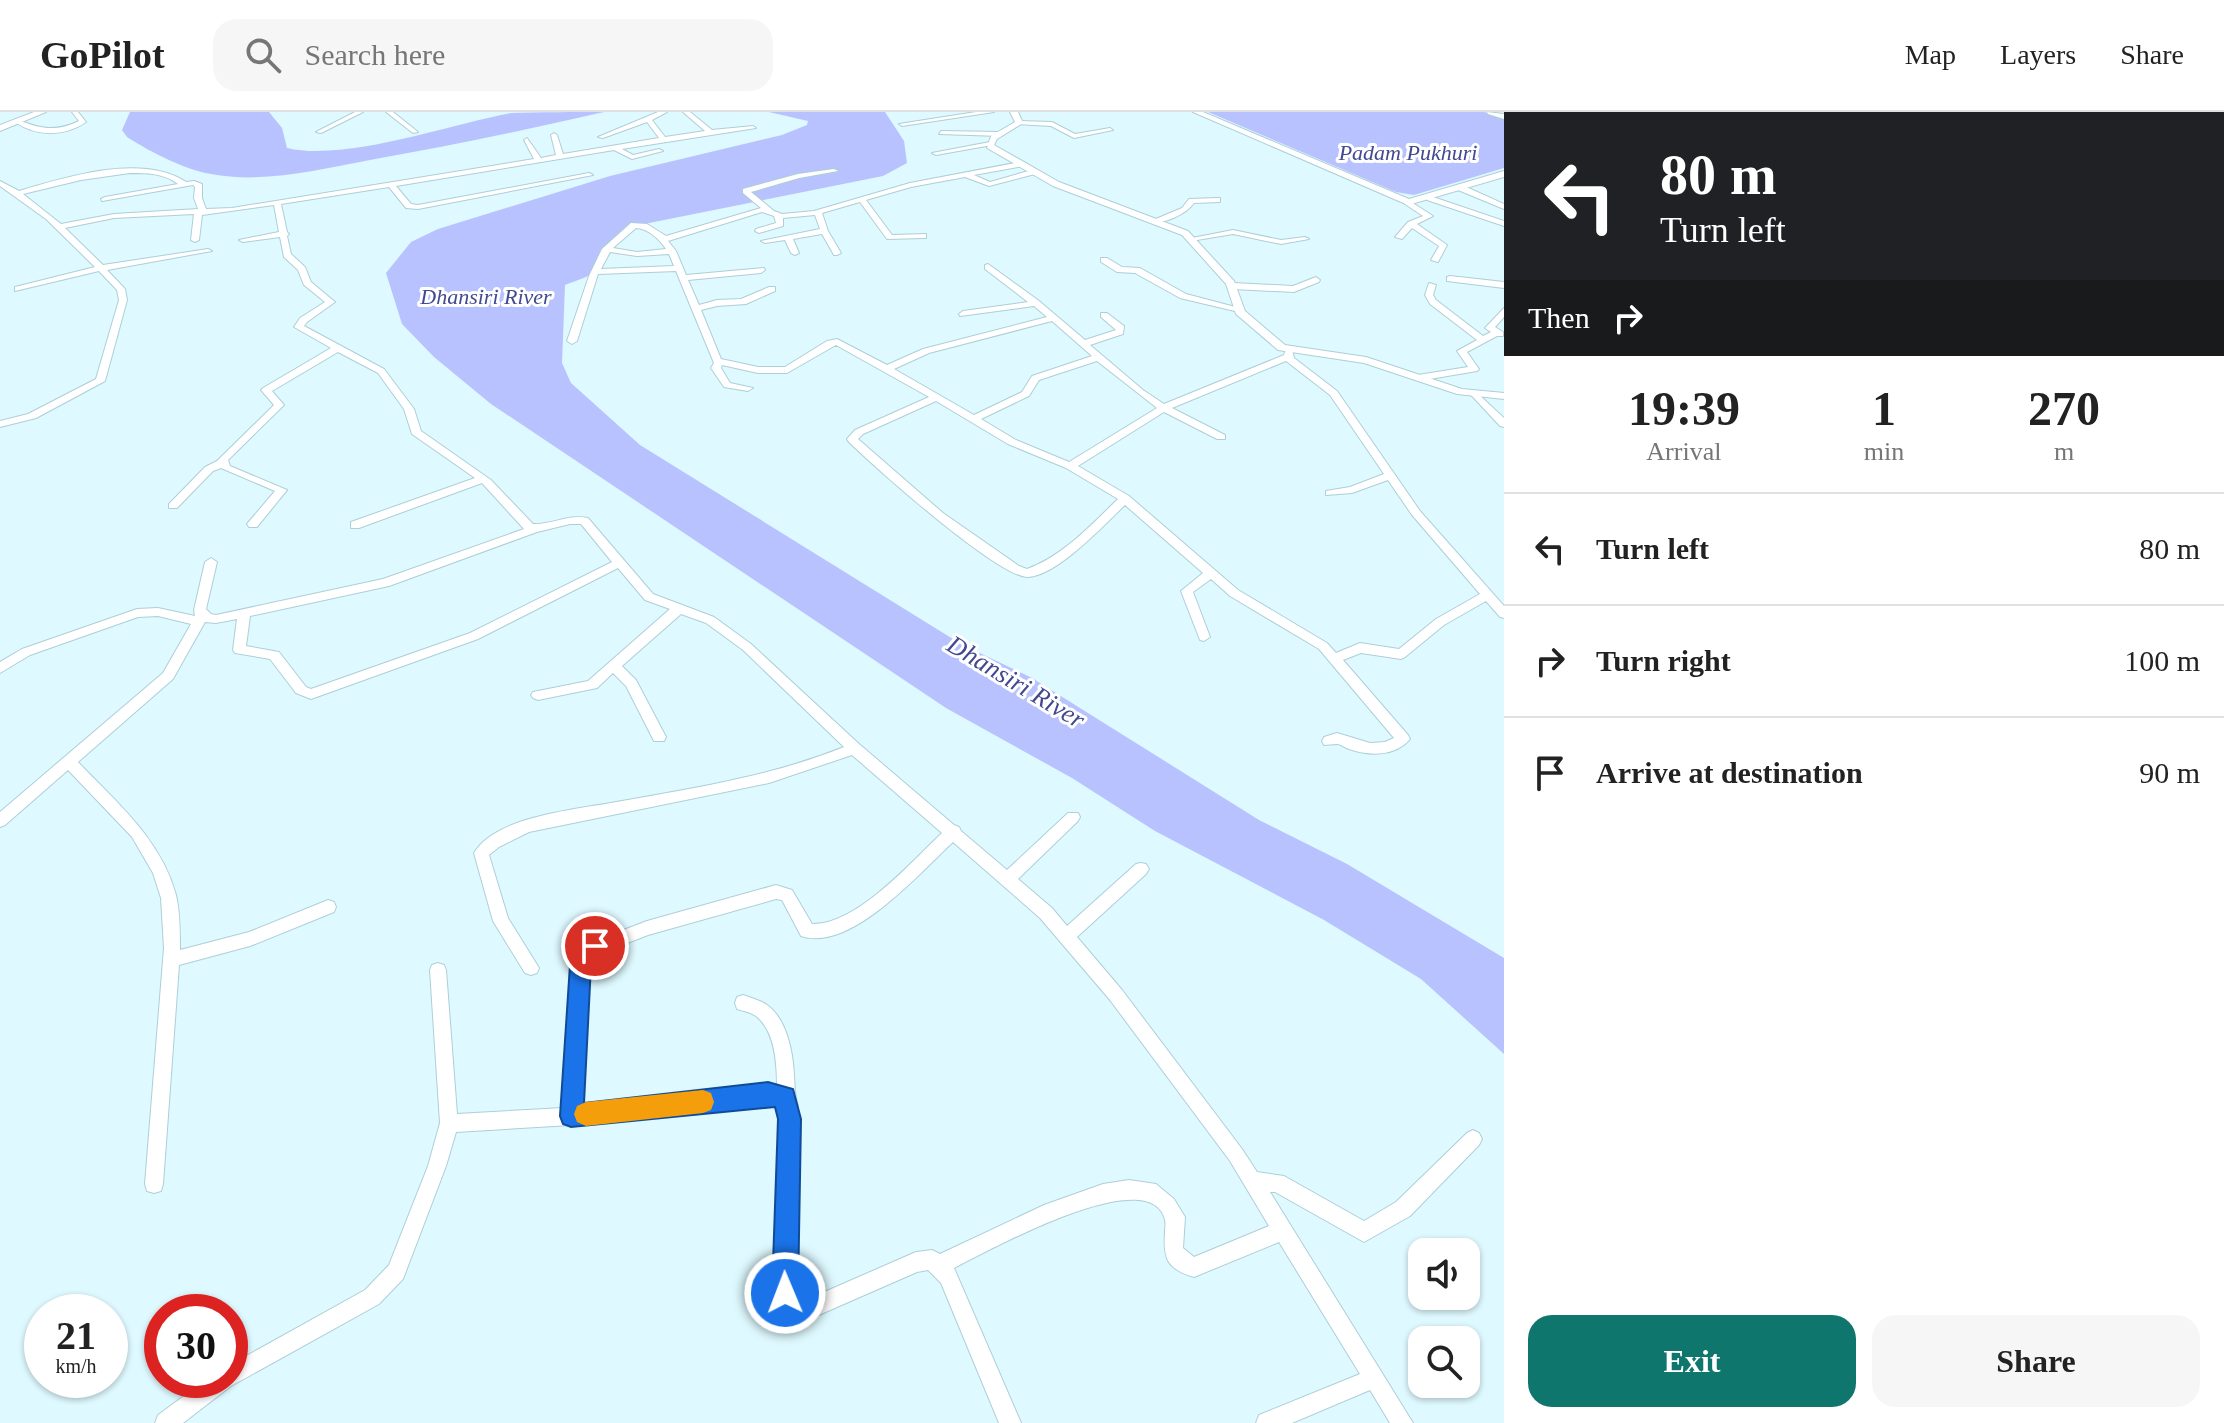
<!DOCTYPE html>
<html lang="en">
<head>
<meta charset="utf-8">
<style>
	:root { --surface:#fff; --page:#f6f6f6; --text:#222; --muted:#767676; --line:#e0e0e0; --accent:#0f766e }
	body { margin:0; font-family:Georgia,serif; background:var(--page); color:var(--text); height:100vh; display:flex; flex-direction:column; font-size:30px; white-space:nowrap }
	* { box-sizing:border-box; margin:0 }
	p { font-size:26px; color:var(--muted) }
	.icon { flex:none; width:44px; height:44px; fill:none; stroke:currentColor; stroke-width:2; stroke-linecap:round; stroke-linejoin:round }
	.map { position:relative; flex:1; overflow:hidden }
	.sheet { display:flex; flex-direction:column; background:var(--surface); width:720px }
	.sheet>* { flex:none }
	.banner { background:#202124; color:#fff; overflow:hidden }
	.buttons { position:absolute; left:1408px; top:1126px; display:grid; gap:16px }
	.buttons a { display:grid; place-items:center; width:72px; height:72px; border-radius:16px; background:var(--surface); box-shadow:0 2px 6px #0004; font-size:40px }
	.speed { position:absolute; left:24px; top:1182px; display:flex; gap:16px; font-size:40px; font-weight:700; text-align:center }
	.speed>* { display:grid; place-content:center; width:104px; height:104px; border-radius:50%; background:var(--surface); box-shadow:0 2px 6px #0004; line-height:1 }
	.speed small { font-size:20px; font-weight:400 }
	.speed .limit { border:12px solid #d22; background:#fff; color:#111 }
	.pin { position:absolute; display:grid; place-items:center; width:68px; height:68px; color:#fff; margin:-34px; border:4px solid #fff; border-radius:50%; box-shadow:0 2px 8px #0007 }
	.me { position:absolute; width:88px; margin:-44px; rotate:359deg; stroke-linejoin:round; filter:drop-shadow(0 0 6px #0008) }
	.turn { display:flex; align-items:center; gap:28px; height:168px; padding:0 24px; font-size:36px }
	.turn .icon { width:104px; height:104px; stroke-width:2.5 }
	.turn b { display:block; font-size:56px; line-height:68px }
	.then { display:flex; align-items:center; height:76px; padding:0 24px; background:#0003; gap:16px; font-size:30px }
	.eta { display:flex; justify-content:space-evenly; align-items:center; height:136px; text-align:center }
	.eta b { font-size:48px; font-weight:600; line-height:56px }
	.button { display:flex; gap:16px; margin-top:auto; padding:16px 24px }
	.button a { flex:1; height:92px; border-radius:24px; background:var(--accent); color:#fff; font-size:32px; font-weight:600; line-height:92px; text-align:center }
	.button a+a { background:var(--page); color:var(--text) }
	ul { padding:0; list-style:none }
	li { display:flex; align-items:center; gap:24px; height:112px; padding:0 24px; border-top:2px solid var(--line) }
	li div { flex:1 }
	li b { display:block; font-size:30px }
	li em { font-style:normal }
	header { display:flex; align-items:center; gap:48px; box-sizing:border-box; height:112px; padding:0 40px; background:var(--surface); border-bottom:2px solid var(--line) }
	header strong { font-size:38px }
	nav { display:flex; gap:44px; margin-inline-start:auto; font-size:28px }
	.search { width:560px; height:72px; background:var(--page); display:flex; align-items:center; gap:20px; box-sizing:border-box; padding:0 28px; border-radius:24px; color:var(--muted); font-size:30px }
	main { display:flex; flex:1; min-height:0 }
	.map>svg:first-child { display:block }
</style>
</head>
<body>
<header>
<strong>GoPilot</strong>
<div class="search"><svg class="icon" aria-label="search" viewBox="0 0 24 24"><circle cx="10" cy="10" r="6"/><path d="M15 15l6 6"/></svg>Search here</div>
<nav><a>Map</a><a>Layers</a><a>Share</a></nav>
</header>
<main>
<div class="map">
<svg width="1504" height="1311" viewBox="0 0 1504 1311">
	<rect width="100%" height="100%" fill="#def9ff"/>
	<g fill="#b7c2ff">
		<path d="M130,0H269L282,16L287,36C346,50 451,12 512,1C541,0 575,0 604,0C526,18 448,34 370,48C321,57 267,71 217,63C187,59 152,41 127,25L122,18Z"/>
		<path d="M769,0H885L904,29L907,51L883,64L644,112C613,127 615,142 594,160C587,166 574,169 565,173L562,251L571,271L640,333L961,532L1032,566L1259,708L1347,752L1504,846V942L1421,867L1324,808L1155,719L1072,666L946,596L491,292L434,245L402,212L386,161L411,130L438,117L610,64L782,23L807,13L808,9Z"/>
		<path d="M1208,0H1484L1504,7V56L1414,83L1396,80Z"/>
	</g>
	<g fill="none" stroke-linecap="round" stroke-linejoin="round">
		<g stroke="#adcfd6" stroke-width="2">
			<g id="minor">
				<path d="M72,0H78L86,10C64,25 37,25 15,10L18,8C41,17 56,20 79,9Z"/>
				<path d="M355,0H363L321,21L316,20Z"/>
				<path d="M386,0H393L418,20L413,21Z"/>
				<path d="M658,0H667L652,8L665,25L705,19L683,0H690L712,18L753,14L756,16L622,37L633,43L659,37L663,39L632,47L614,38L396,74L411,92L418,93L589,61L593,63L418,97L406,96L389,75L281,92L287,120L289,122L287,124L291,142L305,155L311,170L335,190L307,210L304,214L384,257L414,297L421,319L491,368L533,412C552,413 568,402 588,406L653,482L714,505L751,532L859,632L954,713L959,715L961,719L1007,758L1068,701H1078L1080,705L1078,709L1018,767L1052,796L1067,814L1136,752L1141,751L1146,752L1149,757L1146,762L1077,825L1122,878L1242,1037L1257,1060L1284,1064L1364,1109L1396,1090L1467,1021L1473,1018L1479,1021L1482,1027L1479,1033L1410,1104L1364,1130L1275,1080H1270L1413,1311H1390L1370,1278L1292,1311H1256L1259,1303L1360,1262L1279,1130L1194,1165C1167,1157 1163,1147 1165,1120C1165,1116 1166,1112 1165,1108C1151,1047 984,1141 954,1156L1021,1311H999L941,1171L928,1158L917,1160L805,1209L783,1197L774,1168L780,997L774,991L571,1013L456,1020L446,1054L403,1167L379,1192L231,1274L183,1311H155L158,1303L206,1268H230V1253L365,1178L389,1153L428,1054L440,1011L430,858L432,853L438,851L444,853L446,858L457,1002L563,996L572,853L582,834L647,809L776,773L792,778L812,812C857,813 911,750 942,721L852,643L769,671L529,720L499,735L489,743L508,806L539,856L537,861L531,863L525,861L493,809L474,741C496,703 582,697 622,689C660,682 699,676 737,667C774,659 809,649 844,635L743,538L706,511L681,502L622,554L636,568L666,625L664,629H654L626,574L613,561L597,576L538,588L533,586L531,583L533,580L588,569L670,497L645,488L618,456L478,527L311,587L296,581L270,547L235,541L233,538L237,507L216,511L205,510L173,567L78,650C116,690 161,727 176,783C180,800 180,821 180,838L249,820L328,788L334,790L336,795L334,800L250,834L179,853L163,1072L161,1079L154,1081L147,1079L145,1072L164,836L161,786L153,761L132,725L68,658L5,713L0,715V700L163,561L191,512L158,504L138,505L30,543L0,561V550L22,537L137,497L158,496L195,504L194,498L205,450L211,446L217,450L206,497L211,502L216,503L383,467L524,417L482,371L359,416H351V410L475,366L412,322L404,297L378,261L338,240L272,279L284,293L228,348L230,354L287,378L257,415H249L247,412L275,379L221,356L213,359L177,396H169V392L205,355L217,349L274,293L261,278L263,276L331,236L294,215L300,206L325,190L304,173L298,158L284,145L280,125L243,130L239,128L279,120L274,93L202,103L199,128L195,130L191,128L194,102L114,106L65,116L103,153L208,137L212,139L107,158L125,177L127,188L105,269L36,306L0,315V309L28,302L96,267L119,188L117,178L99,159L15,179V175L95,155L46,107L0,74V69L19,79C66,65 142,41 186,70L194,69L202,72V86L206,97L232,96L534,47L524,28L527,26L541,46L556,43L551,23L554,21L557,23L563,42L659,26L647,10L603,26L598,25ZM130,61C148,61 163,61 178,72L105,85L101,87L102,89L193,73L195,75L194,86L198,97L114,102L61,112L23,82L81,68ZM570,412H581L612,450L470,521L311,577L306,575L279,540L246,534L250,504L389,474L537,420ZM953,730L1040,806L1110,888L1230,1049L1269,1114L1194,1145L1183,1136L1185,1105L1174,1087L1156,1072L1129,1068L1103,1072L1044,1093L940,1142L932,1138L916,1140L806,1188L798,1184L794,1168L798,994C794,983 795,975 794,963C793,941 787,907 767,893C760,888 751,886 743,883L737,885L735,891L737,897C743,899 750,900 756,904C775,919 777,951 777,973L580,994L588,854L594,844L648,823L776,787L782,788L801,824C851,841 920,760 953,730Z"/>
				<path d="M976,0H994L902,14L899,12Z"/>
				<path d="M1019,9L1052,10L1075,22L1110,16L1113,18L1074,26L1051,14L1017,12Z"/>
				<path d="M941,19L1001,20L1004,22L1001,24L939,22Z"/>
				<path d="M990,30L992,33L936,43L932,41Z"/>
				<path d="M1020,50L1023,54L974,63L990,70L1032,58L1036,60L1035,62L989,74L965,65L911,75L866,88L892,123L926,122V126H923L887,127L860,90L822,101L828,119L841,141L837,143H834L822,122L793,127L799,141L795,143L791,141L785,128L765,131L761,129L820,117L815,103L783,106V114L759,121L755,119L756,117L776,111L774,104L762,100L668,129L676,139L686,163L764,156L765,158L761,161L688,168L699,193L717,188L741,187L769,175H775V179L746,192L717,194L701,198L721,247L758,255H785L827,229L837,227L887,253L923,237L1047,205L1034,194L960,204L959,202L963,199L1028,190L985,157V153L988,152L1039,189L1085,228L1116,218L1101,205V201H1107L1124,214L1123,222L1090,233L1143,278L1164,292L1284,243L1286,237H1292L1294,246L1337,279L1420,399L1504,494V506L1500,505L1486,489L1444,513L1405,545L1401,547L1361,541L1343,548L1408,623L1410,627C1395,645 1369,644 1349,637C1345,636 1341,632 1337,632C1332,632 1328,633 1324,633L1322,629L1324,625L1337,621L1370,631L1385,630L1394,626L1319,537L1230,484L1211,467L1193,480L1210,525L1204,529L1200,528L1181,479L1203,461L1125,393C1105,412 1057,464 1028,465C999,466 873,354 848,329L847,327L855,318L929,285L836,233L787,261H758L722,253L721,256L730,271L753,276L748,279L724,275L711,256L714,251L676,159L598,162L577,229L572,232L567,229L589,164L602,137L631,111L647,112L666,124L761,96L743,81V77L798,62L834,57L838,59L799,66L751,80L774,99L782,102L814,99L910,71ZM636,116C649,117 659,127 666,137L637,140L613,136ZM610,140L637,144L669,142L674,154L601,157ZM1052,209L1092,244L1032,264L1022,280L974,303L894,257L929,241ZM1097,249L1157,296L1069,350L1016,328L981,307L1029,284L1039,268ZM1286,249L1330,283L1384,362L1350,375L1326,379V383L1352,381L1388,368L1412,403L1480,482L1436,507L1399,537L1360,531L1336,541L1327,531L1238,478L1129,384L1078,354L1164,300L1217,327H1225V323L1172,296ZM936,289L1008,332L1066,356L1118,387C1091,413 1063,444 1027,457L1019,454L943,401L858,327L863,322Z"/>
				<path d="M1458,74H1464L1504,92V97L1458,78Z"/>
				<path d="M1430,84L1504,109V114L1427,88L1426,86Z"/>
				<path d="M1217,86H1220V90L1194,91C1186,102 1164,113 1151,109L1182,96L1189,87Z"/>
				<path d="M1408,88L1433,104L1417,112L1447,133L1438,150L1431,148L1439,134L1412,116L1402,127L1395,125L1408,110L1423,104L1405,92L1404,90Z"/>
				<path d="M1233,118L1281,128L1305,125L1309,127L1281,132L1233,122L1191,129L1187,127Z"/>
				<path d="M1101,146H1107L1122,155L1140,156L1186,182L1243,197L1239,200L1180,186L1135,161L1117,160L1101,150Z"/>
				<path d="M1450,164L1504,170V176L1447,169V165Z"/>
				<path d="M1316,165L1320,168L1319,170L1294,180L1233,177L1229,174L1233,171L1293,174Z"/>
				<path d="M1429,171L1436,173L1433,183L1436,188L1483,224L1491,220L1485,216L1504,196V205L1495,215L1503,220V224H1497L1467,240L1479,257L1477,259L1418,269L1413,266L1418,263L1468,255L1457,239L1477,228L1430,192L1425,183Z"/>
				<path d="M1476,280L1504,306V315L1500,314L1473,285L1471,283Z"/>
			</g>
		</g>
		<g stroke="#adcfd6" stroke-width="2">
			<g id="tertiary">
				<path d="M1010,0H1018L1023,11L997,27L994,33L1059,70L1188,119L1234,169L1245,199L1285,233L1366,245L1462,277L1504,281V287L1457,282L1364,251L1278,238L1236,202L1226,172L1182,123L1053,74L987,36L991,24L1015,10Z"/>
				<path d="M1193,0H1203L1409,87L1504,59V65L1408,93Z"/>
				<path d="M1487,0L1504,2V7L1488,2Z"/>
			</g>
		</g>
		<g stroke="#adcfd6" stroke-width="2">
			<path id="secondary" d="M34,0H46L0,19V13Z"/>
		</g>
		<use href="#minor" fill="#fff" fill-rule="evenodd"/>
		<use href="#tertiary" fill="#fff" fill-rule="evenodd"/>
		<use href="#secondary" fill="#fff" fill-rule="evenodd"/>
	</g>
	<path fill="#1a73e8" stroke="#114b97" stroke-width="2" d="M595,825L603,828L606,834L591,853L584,991L768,970L793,977L801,1007L798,1181L794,1190L785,1194L776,1190L772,1181L778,1007L775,995L571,1015L563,1012L560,1004L570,853L575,838Z"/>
	<path fill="#f59e0b" d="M703,978L711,981L714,990L711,998L703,1001L586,1014L577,1010L574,1002L577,994L586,990Z"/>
	<g text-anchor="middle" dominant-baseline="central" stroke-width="6" stroke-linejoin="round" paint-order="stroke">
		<g font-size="22" font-style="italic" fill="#424990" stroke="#fff">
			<text x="1408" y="40">Padam Pukhuri</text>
			<text x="486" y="184">Dhansiri River</text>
		</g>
		<g font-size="26" font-style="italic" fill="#424990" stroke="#fff">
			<text transform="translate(1016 570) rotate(31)">Dhansiri River</text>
		</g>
	</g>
</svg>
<div class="buttons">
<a><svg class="icon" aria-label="sound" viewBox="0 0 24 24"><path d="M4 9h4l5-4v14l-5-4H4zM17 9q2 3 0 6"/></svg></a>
<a><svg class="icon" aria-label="search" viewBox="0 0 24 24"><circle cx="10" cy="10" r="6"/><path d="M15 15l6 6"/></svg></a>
</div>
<div class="speed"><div>21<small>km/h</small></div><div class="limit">30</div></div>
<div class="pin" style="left:595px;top:834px;background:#d93025"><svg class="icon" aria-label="arrive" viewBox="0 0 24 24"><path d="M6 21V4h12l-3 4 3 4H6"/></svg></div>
<svg class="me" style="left:785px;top:1181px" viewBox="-20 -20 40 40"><circle r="17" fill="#1a73e8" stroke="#fff" stroke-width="3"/><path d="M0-11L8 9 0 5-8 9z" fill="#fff"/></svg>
</div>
<section class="sheet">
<div class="banner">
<div class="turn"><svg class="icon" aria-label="left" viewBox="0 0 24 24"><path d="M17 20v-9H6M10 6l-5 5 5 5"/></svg><div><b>80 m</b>Turn left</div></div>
<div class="then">Then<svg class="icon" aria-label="right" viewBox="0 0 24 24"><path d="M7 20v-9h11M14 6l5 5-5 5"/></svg></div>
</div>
<div class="eta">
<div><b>19:39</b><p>Arrival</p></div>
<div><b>1</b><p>min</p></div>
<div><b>270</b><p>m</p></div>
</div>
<ul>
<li><svg class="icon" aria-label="left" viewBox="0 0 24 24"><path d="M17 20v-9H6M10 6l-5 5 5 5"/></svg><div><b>Turn left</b></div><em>80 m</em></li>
<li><svg class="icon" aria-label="right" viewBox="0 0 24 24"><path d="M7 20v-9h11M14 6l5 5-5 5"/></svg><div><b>Turn right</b></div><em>100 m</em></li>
<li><svg class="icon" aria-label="arrive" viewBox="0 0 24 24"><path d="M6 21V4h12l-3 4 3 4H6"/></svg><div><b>Arrive at destination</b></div><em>90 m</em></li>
</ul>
<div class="button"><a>Exit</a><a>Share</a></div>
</section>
</main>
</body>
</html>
